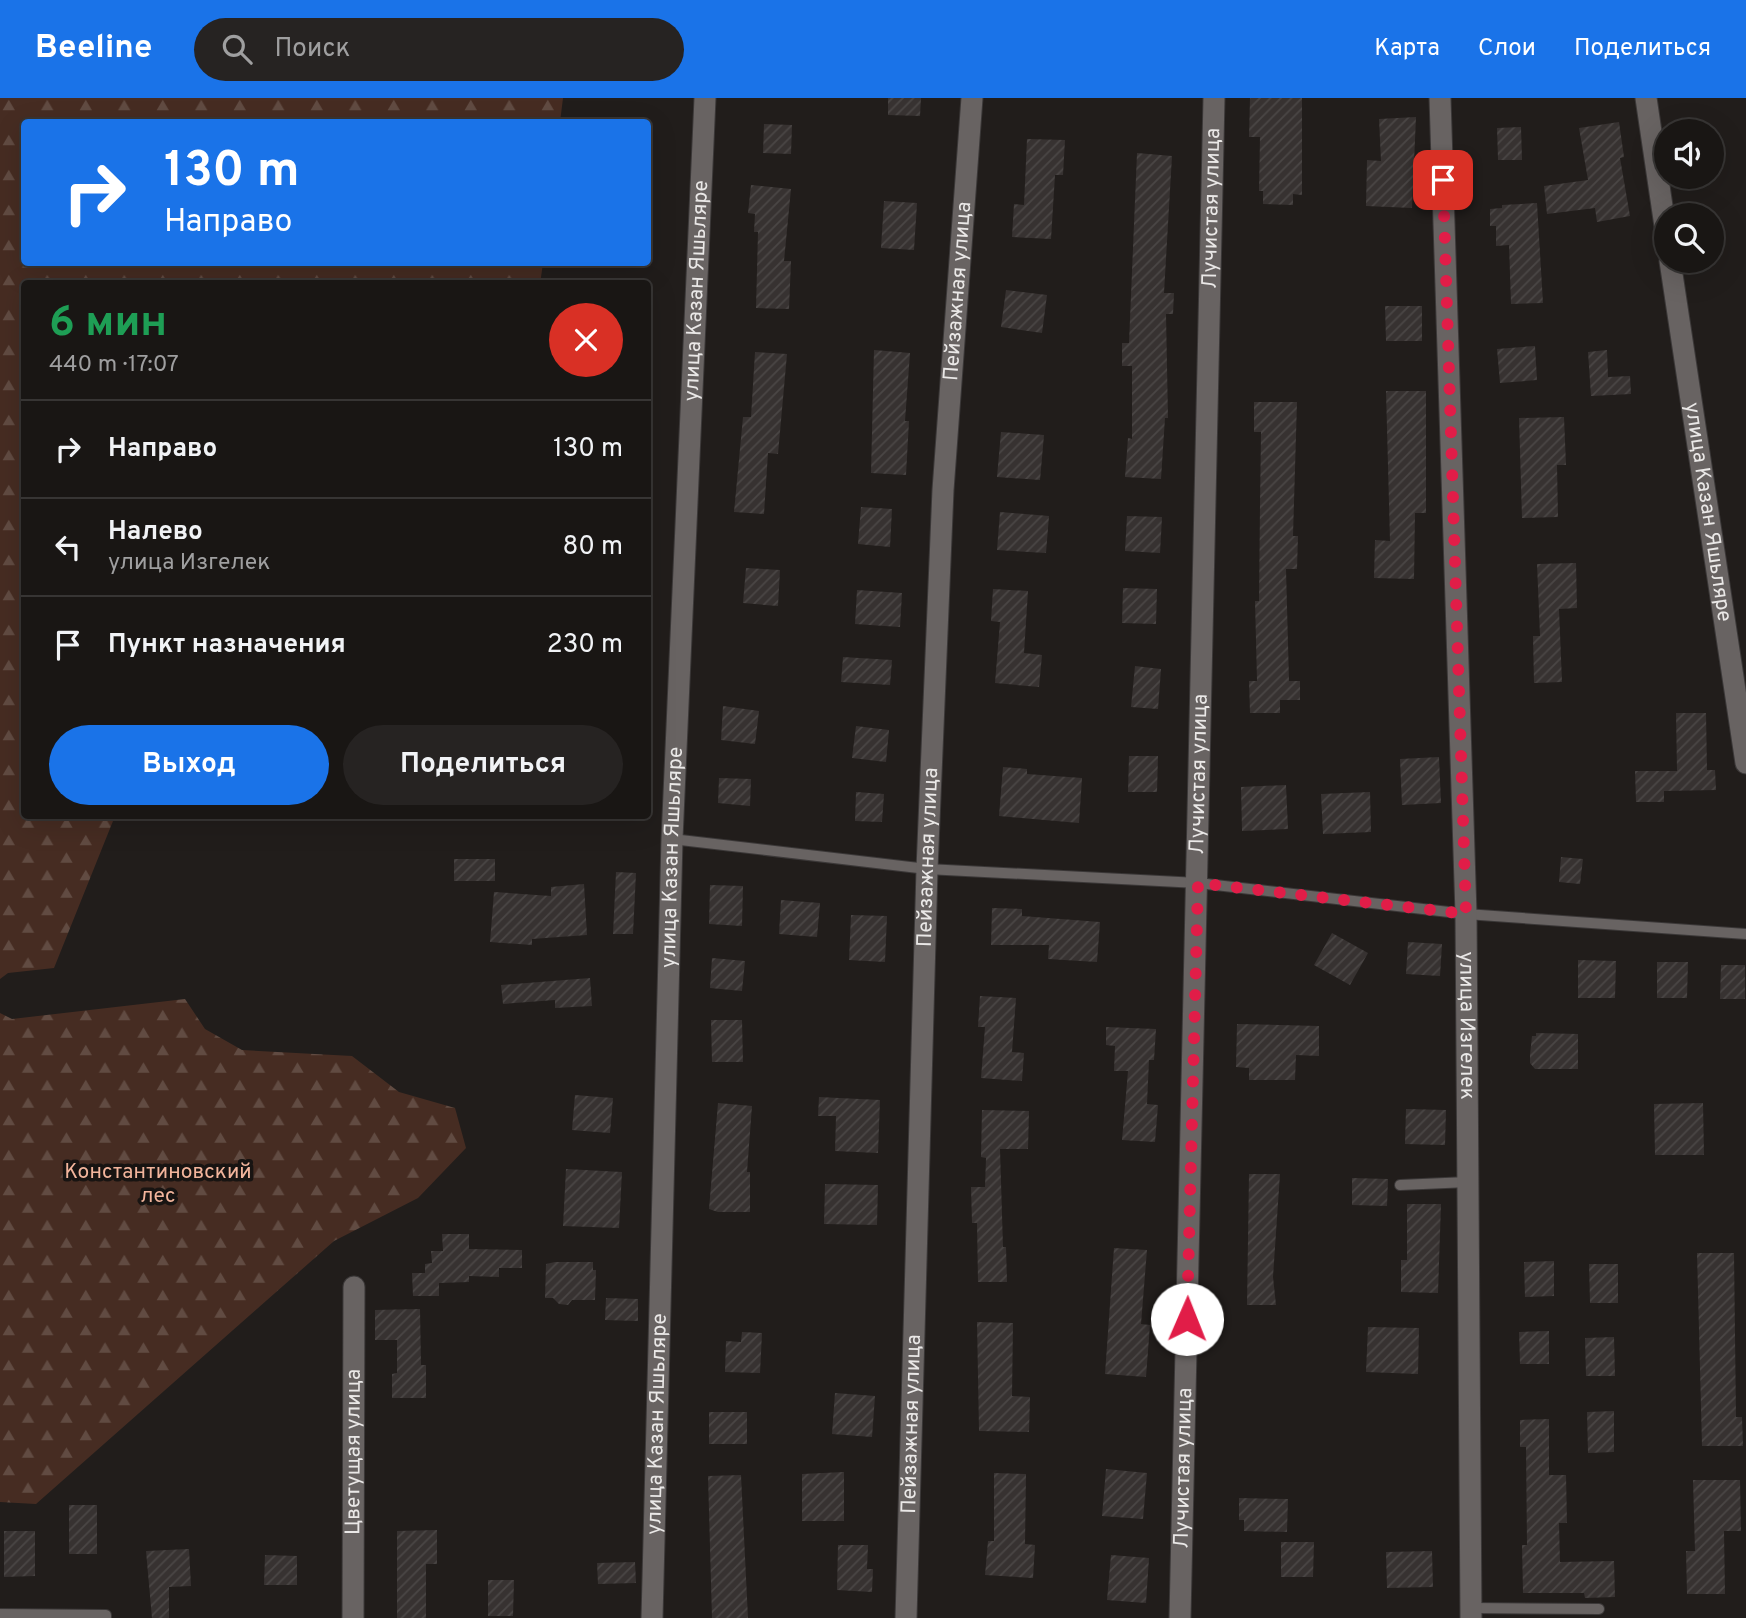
<!DOCTYPE html>
<html lang="ru">
<head>
<meta charset="utf-8">
<style>
	:root { --surface:#191614; --page:#262322; --text:#f1f3f6; --muted:#9f9fa0; --line:#373534; --accent:#1a73e8 }
	body { margin:0; font-family:Overpass,sans-serif; background:var(--page); color:var(--text); height:100vh; display:flex; flex-direction:column; font-size:26px; white-space:nowrap }
	* { box-sizing:border-box; margin:0 }
	p { font-size:23px; color:var(--muted) }
	.icon { flex:none; width:38px; height:38px; fill:none; stroke:currentColor; stroke-width:2; stroke-linecap:round; stroke-linejoin:round }
	.map { position:relative; flex:1; overflow:hidden }
	.drawer { position:absolute; left:21px; top:182px; width:630px; height:539px; display:flex; flex-direction:column; background:var(--surface); border-radius:7px; box-shadow:0 7px 28px #0002,0 0 0 2px var(--line) }
	.drawer>* { flex:none }
	.hud { position:absolute; left:21px; top:21px; width:630px; height:147px; border-radius:7px; box-shadow:0 7px 28px #0002,0 0 0 2px var(--line); background:#1a73e8; color:#fff; overflow:hidden }
	.fabs { position:absolute; left:1654px; top:21px; display:grid; gap:14px }
	.fabs a { display:grid; place-items:center; width:70px; height:70px; border-radius:50%; background:var(--surface); box-shadow:0 7px 28px #0002,0 0 0 2px var(--line); font-size:35px }
	.pin { position:absolute; display:grid; place-items:center; width:60px; height:60px; color:#fff; margin:-30px; border-radius:14px; box-shadow:0 4px 10px #0006 }
	.me { position:absolute; width:77px; margin:-38px; rotate:1deg; stroke-linejoin:round; filter:drop-shadow(0 0 5px #0008) }
	.turn { display:flex; align-items:center; gap:24px; height:147px; padding:0 28px; font-size:32px }
	.turn .icon { width:91px; height:91px; stroke-width:2.5 }
	.turn b { display:block; font-size:49px; line-height:60px }
	.round { display:grid; place-items:center; flex:none; width:74px; height:74px; border-radius:37px; background:var(--page) }
	.overview { display:flex; align-items:center; justify-content:space-between; height:119px; padding:0 28px }
	h1 { font-size:42px; font-weight:700; line-height:52px; color:#1e9e55 }
	.cta { display:flex; gap:14px; margin-top:auto; padding:14px 28px }
	.cta a { flex:1; height:80px; border-radius:42px; background:var(--accent); color:#fff; font-size:28px; font-weight:700; line-height:80px; text-align:center }
	.cta a+a { background:var(--page); color:var(--text) }
	ul { padding:0; list-style:none }
	li { display:flex; align-items:center; gap:21px; height:98px; padding:0 28px; border-top:2px solid var(--line) }
	li div { flex:1 }
	li b { display:block; font-size:26px }
	li em { font-style:normal }
	header { display:flex; align-items:center; gap:42px; box-sizing:border-box; height:98px; padding:0 35px; background:var(--accent); color:#fff }
	header strong { font-size:33px }
	nav { display:flex; gap:38px; margin-inline-start:auto; font-size:24px }
	.search { width:490px; height:63px; background:var(--page); display:flex; align-items:center; gap:18px; box-sizing:border-box; padding:0 24px; border-radius:38px; color:var(--muted); font-size:26px }
	.map>svg:first-child { display:block }
</style>
</head>
<body>
<header>
<strong>Beeline</strong>
<div class="search"><svg class="icon" aria-label="search" viewBox="0 0 24 24"><circle cx="10" cy="10" r="6"/><path d="M15 15l6 6"/></svg>Поиск</div>
<nav><a>Карта</a><a>Слои</a><a>Поделиться</a></nav>
</header>
<div class="map">
<svg width="1746" height="1520" viewBox="0 0 1746 1520">
	<defs>
		<pattern id="forest-firs" width="22" height="20" patternUnits="userSpaceOnUse" patternTransform="scale(1.75)"><rect width="22" height="20" fill="#462c22"/><path d="M5 1l3.5 6h-7zM16 11l3.5 6h-7z" fill="#614b42"/></pattern>
		<pattern id="building-hatch" width="6" height="6" patternUnits="userSpaceOnUse" patternTransform="scale(1.75)"><rect width="6" height="6" fill="#373231"/><path d="M-1 1l2-2M0 6l6-6M5 7l2-2" fill="none" stroke="#4a4645"/></pattern>
	</defs>
	<rect width="100%" height="100%" fill="#211d1b"/>
	<g fill="url(#forest-firs)">
		<path d="M0,0H563L560,24H24V164L543,165L540,186H24V718H115L54,870L8,875L0,881Z"/>
		<path d="M185,901L205,931L242,952L352,958L399,994L455,1010L466,1050L418,1100L334,1143L36,1406L0,1404V915L12,921Z"/>
	</g>
	<g fill="url(#building-hatch)">
		<path d="M888,0H921L920,18L888,17Z"/>
		<path d="M1250,0H1302V97L1293,96V107L1263,106V93H1259L1260,39H1249Z"/>
		<path d="M1416,19L1412,110L1366,108L1367,62L1381,63L1379,21Z"/>
		<path d="M1619,24L1624,59L1620,60L1630,118L1597,124L1595,110L1547,116L1544,88L1588,82L1579,30Z"/>
		<path d="M764,26L792,27L791,56L763,55Z"/>
		<path d="M1521,29L1522,62H1498L1497,30Z"/>
		<path d="M1027,41L1065,42L1063,77H1055L1051,141L1012,139L1014,106L1024,107Z"/>
		<path d="M1137,55L1172,58L1164,195H1174L1173,216H1166L1168,320H1165L1161,381L1125,379L1128,340L1132,341V268H1122V245H1129Z"/>
		<path d="M751,87L791,91L784,163H791L789,211L756,210L758,134H754L755,116L748,115Z"/>
		<path d="M884,103L917,105L914,152L881,150Z"/>
		<path d="M1537,105L1543,205L1511,206L1509,147L1496,148V128H1490V111L1502,110V107Z"/>
		<path d="M1006,192L1047,197L1042,235L1001,229Z"/>
		<path d="M1385,208H1422V243H1386Z"/>
		<path d="M1535,248L1537,282L1500,285L1497,251Z"/>
		<path d="M874,252L910,255L905,323H909L906,377L871,375Z"/>
		<path d="M1607,252L1608,279L1630,278L1631,296L1591,298L1588,254Z"/>
		<path d="M755,254L787,256L778,356L768,355L764,416L734,414L743,319H751Z"/>
		<path d="M1386,293H1426V415H1415L1414,481L1374,480L1375,442L1390,443Z"/>
		<path d="M1254,304H1297L1293,438H1298L1297,471H1286L1289,583H1300V602H1280V615H1250L1249,583H1257L1255,503H1259L1260,407L1261,334H1254Z"/>
		<path d="M1564,319L1566,367H1557L1558,419L1522,420L1519,320Z"/>
		<path d="M1001,334L1044,337L1040,382L997,379Z"/>
		<path d="M861,409L892,411L890,449L858,446Z"/>
		<path d="M1000,414L1049,418L1046,455L997,452Z"/>
		<path d="M1127,418L1162,419L1160,455L1125,453Z"/>
		<path d="M1576,465L1577,510L1559,511L1562,584L1534,585L1533,538H1540L1537,466Z"/>
		<path d="M746,470L780,472L778,508L743,505Z"/>
		<path d="M1123,490L1157,491L1156,526L1122,525Z"/>
		<path d="M993,491L1028,493L1024,555L1042,557L1039,589L995,585L1000,524L991,523Z"/>
		<path d="M857,492L902,495L900,529L855,526Z"/>
		<path d="M843,559L892,562L890,587L841,584Z"/>
		<path d="M1135,568L1161,571L1158,611L1131,609Z"/>
		<path d="M723,608L759,613L755,646L721,642Z"/>
		<path d="M1676,615H1706L1707,672H1715L1716,692L1664,693V704H1636L1635,673H1677Z"/>
		<path d="M856,628L889,632L886,664L852,660Z"/>
		<path d="M1129,658H1158L1157,694H1128Z"/>
		<path d="M1439,659L1441,705L1402,707L1400,661Z"/>
		<path d="M1003,669L1027,671V676L1082,680L1079,725L999,718Z"/>
		<path d="M719,680L751,681L750,708L718,705Z"/>
		<path d="M1286,687L1288,731L1242,733L1241,689Z"/>
		<path d="M856,694L884,696L882,724L855,723Z"/>
		<path d="M1370,694L1371,734L1323,736L1321,696Z"/>
		<path d="M1561,759L1583,761L1580,786L1559,784Z"/>
		<rect x="454" y="761" width="41" height="22"/>
		<path d="M616,774L636,775L633,836H613Z"/>
		<path d="M584,786L587,837L532,841V847L490,844L494,794L551,798V789Z"/>
		<path d="M710,787L743,788L742,828L709,826Z"/>
		<path d="M781,802L820,805L817,839L779,836Z"/>
		<path d="M992,810L1022,811V818L1100,824L1097,864L1048,861L1049,847H991Z"/>
		<path d="M851,817L887,818L885,864L849,862Z"/>
		<path d="M1332,835L1368,855L1350,887L1314,867Z"/>
		<path d="M1408,844L1442,846L1440,878L1406,876Z"/>
		<path d="M712,860L745,863L742,893L710,890Z"/>
		<path d="M1578,862L1616,863L1615,900H1578Z"/>
		<path d="M1657,864H1688L1687,900H1657Z"/>
		<path d="M1721,867H1745V901H1720Z"/>
		<path d="M590,880L592,908L555,910V902L503,906L501,887Z"/>
		<path d="M980,898L1016,900L1012,954L1024,955L1022,983L981,980L985,929H978Z"/>
		<path d="M711,922H742L743,964H712Z"/>
		<path d="M1237,926L1319,928V958L1296,957L1295,982H1249V970L1236,969Z"/>
		<path d="M1106,929L1156,931L1154,962H1149L1147,1006L1158,1007L1155,1044L1122,1042L1128,973H1114L1115,948L1106,947Z"/>
		<path d="M1536,935L1578,936V971H1535L1530,965V957L1532,938H1536Z"/>
		<path d="M575,997L613,1000L610,1035L572,1032Z"/>
		<path d="M819,999L880,1002L878,1055L835,1053L836,1018H818Z"/>
		<path d="M718,1005L752,1008L747,1074H750V1114H718L709,1111Z"/>
		<path d="M1703,1005L1704,1057H1655L1654,1006Z"/>
		<path d="M1406,1011L1446,1012L1445,1047L1405,1046Z"/>
		<path d="M982,1012L1029,1013L1028,1051H1000L1003,1149H1006L1007,1184H978L977,1125H972L971,1089H985L986,1060L981,1059Z"/>
		<path d="M566,1071L622,1074L619,1130L563,1128Z"/>
		<path d="M1249,1076H1280L1273,1179L1276,1207H1247Z"/>
		<path d="M1352,1080L1388,1081L1387,1108L1352,1107Z"/>
		<path d="M825,1086L878,1087L877,1127L824,1126Z"/>
		<path d="M1407,1106H1441L1438,1195L1401,1194V1162H1407Z"/>
		<path d="M442,1136H469V1151L522,1152V1170H499V1179L469,1178V1184L439,1185V1198H413L412,1175H425V1166L432,1165L431,1153H443Z"/>
		<path d="M1114,1150L1147,1152L1141,1226L1150,1227L1146,1279L1105,1276Z"/>
		<path d="M1697,1155H1734L1736,1319H1742L1743,1348H1702Z"/>
		<path d="M1554,1163V1198L1525,1199L1524,1164Z"/>
		<path d="M555,1164H593V1172H596L595,1202H572L568,1207L559,1206L553,1200H545L546,1166Z"/>
		<path d="M1589,1166H1618V1205H1590Z"/>
		<path d="M606,1200L638,1201V1223L605,1222Z"/>
		<path d="M420,1211L421,1267H426V1300H392V1276L397,1275V1242H375V1212Z"/>
		<path d="M977,1224L1013,1225L1012,1298L1030,1299L1029,1334L979,1333Z"/>
		<path d="M1368,1229L1419,1230L1418,1276L1366,1274Z"/>
		<path d="M1549,1233V1266H1520L1519,1234Z"/>
		<path d="M742,1234L762,1235L760,1275L725,1274L726,1243L741,1244Z"/>
		<path d="M1614,1239L1615,1278H1586L1585,1240Z"/>
		<path d="M835,1295L875,1298L872,1339L832,1336Z"/>
		<path d="M1614,1313V1354L1588,1355L1587,1314Z"/>
		<rect x="709" y="1314" width="38" height="32"/>
		<path d="M1549,1321V1377H1566L1567,1425H1559L1560,1464L1614,1463L1615,1499L1585,1500L1584,1495H1523L1522,1447H1527L1526,1349H1520V1322Z"/>
		<path d="M1106,1371L1147,1375L1143,1421L1102,1418Z"/>
		<path d="M844,1374V1423H802V1376Z"/>
		<path d="M994,1375L1026,1376L1025,1446L1035,1447L1033,1480L985,1477L988,1443H994Z"/>
		<path d="M741,1377L748,1520H712L708,1378Z"/>
		<path d="M1693,1382H1740L1741,1433H1724L1725,1496H1687L1686,1453H1695Z"/>
		<path d="M1239,1400L1288,1401L1287,1434L1244,1433V1422H1239Z"/>
		<rect x="69" y="1407" width="28" height="49"/>
		<path d="M437,1432V1466H426V1520H397V1433Z"/>
		<path d="M4,1433H35V1478L4,1479Z"/>
		<path d="M1281,1444H1314L1313,1479H1281Z"/>
		<path d="M838,1447H868L867,1471H873L872,1494L837,1492Z"/>
		<path d="M189,1451L191,1488L169,1489V1520H152L146,1453Z"/>
		<path d="M1432,1453L1433,1489L1387,1490L1386,1454Z"/>
		<path d="M265,1457L297,1458V1487H264Z"/>
		<path d="M1111,1457L1149,1460L1146,1505L1107,1502Z"/>
		<path d="M635,1464L636,1485L598,1486L597,1465Z"/>
		<path d="M488,1482H514L513,1518H488Z"/>
	</g>
	<g fill="none" stroke-linecap="round" stroke-linejoin="round">
		<g stroke="#3b3838" stroke-width="12">
			<g id="service">
				<path d="M672,741L927,771L1198,785L1466,816L1746,836"/>
				<path d="M1400,1087L1468,1084"/>
				<path d="M1471,1510L1599,1511"/>
				<path d="M0,1516L106,1517V1520"/>
			</g>
		</g>
		<g stroke="#3b3838" stroke-width="23">
			<g id="minor">
				<path id="s1" d="M1440,0L1466,816L1471,1520"/>
				<path d="M1646,0L1666,135"/>
				<path id="s2" d="M1670,163L1746,665"/>
				<path id="s3" d="M353,1520L354,1189"/>
				<path id="s4" d="M652,1520L672,741L705,0"/>
				<path id="s5" d="M906,1520L927,771L943,392L972,0"/>
				<path id="s6" d="M1180,1520L1214,0"/>
			</g>
		</g>
		<use href="#service" stroke="#686362" stroke-width="10"/>
		<use href="#minor" stroke="#686362" stroke-width="21"/>
	</g>
	<g fill="none" stroke-linecap="round" stroke-linejoin="round">
		<path stroke="#e11d48" stroke-width="12" stroke-dasharray="0 21.6" d="M1187,1221L1198,785L1466,816L1443,82"/>
	</g>
	<g text-anchor="middle" dominant-baseline="central" stroke-width="7" stroke-linejoin="round" paint-order="stroke">
		<g font-size="21" fill="#eae8e7" stroke="#181412">
			<text stroke="none"><textPath href="#s6" startOffset="1410">Лучистая улица</textPath></text>
			<text stroke="none"><textPath href="#s4" startOffset="1328">улица Казан Яшьляре</textPath></text>
			<text stroke="none"><textPath href="#s5" startOffset="1328">Пейзажная улица</textPath></text>
			<text stroke="none"><textPath href="#s2" startOffset="254">улица Казан Яшьляре</textPath></text>
			<text stroke="none"><textPath href="#s6" startOffset="844">Лучистая улица</textPath></text>
			<text stroke="none"><textPath href="#s5" startOffset="761">Пейзажная улица</textPath></text>
			<text stroke="none"><textPath href="#s4" startOffset="761">улица Казан Яшьляре</textPath></text>
			<text stroke="none"><textPath href="#s1" startOffset="928">улица Изгелек</textPath></text>
			<text stroke="none"><textPath href="#s5" startOffset="194">Пейзажная улица</textPath></text>
			<text stroke="none"><textPath href="#s4" startOffset="194">улица Казан Яшьляре</textPath></text>
			<text stroke="none"><textPath href="#s3" startOffset="166">Цветущая улица</textPath></text>
			<text stroke="none"><textPath href="#s6" startOffset="150">Лучистая улица</textPath></text>
		</g>
		<g font-size="21" fill="#f3b59c" stroke="#181412">
			<text x="158" y="1074">Константиновский<tspan x="158" dy="24">лес</tspan></text>
		</g>
	</g>
</svg>
<div class="fabs">
<a><svg class="icon" aria-label="sound" viewBox="0 0 24 24"><path d="M4 9h4l5-4v14l-5-4H4zM17 9q2 3 0 6"/></svg></a>
<a><svg class="icon" aria-label="search" viewBox="0 0 24 24"><circle cx="10" cy="10" r="6"/><path d="M15 15l6 6"/></svg></a>
</div>
<div class="pin" style="left:1443px;top:82px;background:#d93025"><svg class="icon" aria-label="arrive" viewBox="0 0 24 24"><path d="M6 21V4h12l-3 4 3 4H6"/></svg></div>
<svg class="me" style="left:1187px;top:1221px" viewBox="-20 -20 40 40"><circle r="19" fill="#fff"/><path d="M0-13L10 11 0 6-10 11z" fill="#e11d48"/></svg>
<div class="hud">
<div class="turn"><svg class="icon" aria-label="right" viewBox="0 0 24 24"><path d="M7 20v-9h11M14 6l5 5-5 5"/></svg><div><b>130 m</b>Направо</div></div>
</div>
<section class="drawer">
<div class="overview"><div><h1>6 мин</h1><p>440 m · 17:07</p></div><a class="round" style="background:#d93025;color:#fff"><svg class="icon" aria-label="close" viewBox="0 0 24 24"><path d="M6 6l12 12M18 6L6 18"/></svg></a></div>
<ul>
<li><svg class="icon" aria-label="right" viewBox="0 0 24 24"><path d="M7 20v-9h11M14 6l5 5-5 5"/></svg><div><b>Направо</b></div><em>130 m</em></li>
<li><svg class="icon" aria-label="left" viewBox="0 0 24 24"><path d="M17 20v-9H6M10 6l-5 5 5 5"/></svg><div><b>Налево</b><p>улица Изгелек</p></div><em>80 m</em></li>
<li><svg class="icon" aria-label="arrive" viewBox="0 0 24 24"><path d="M6 21V4h12l-3 4 3 4H6"/></svg><div><b>Пункт назначения</b></div><em>230 m</em></li>
</ul>
<div class="cta"><a>Выход</a><a>Поделиться</a></div>
</section>
</div>
</body>
</html>
